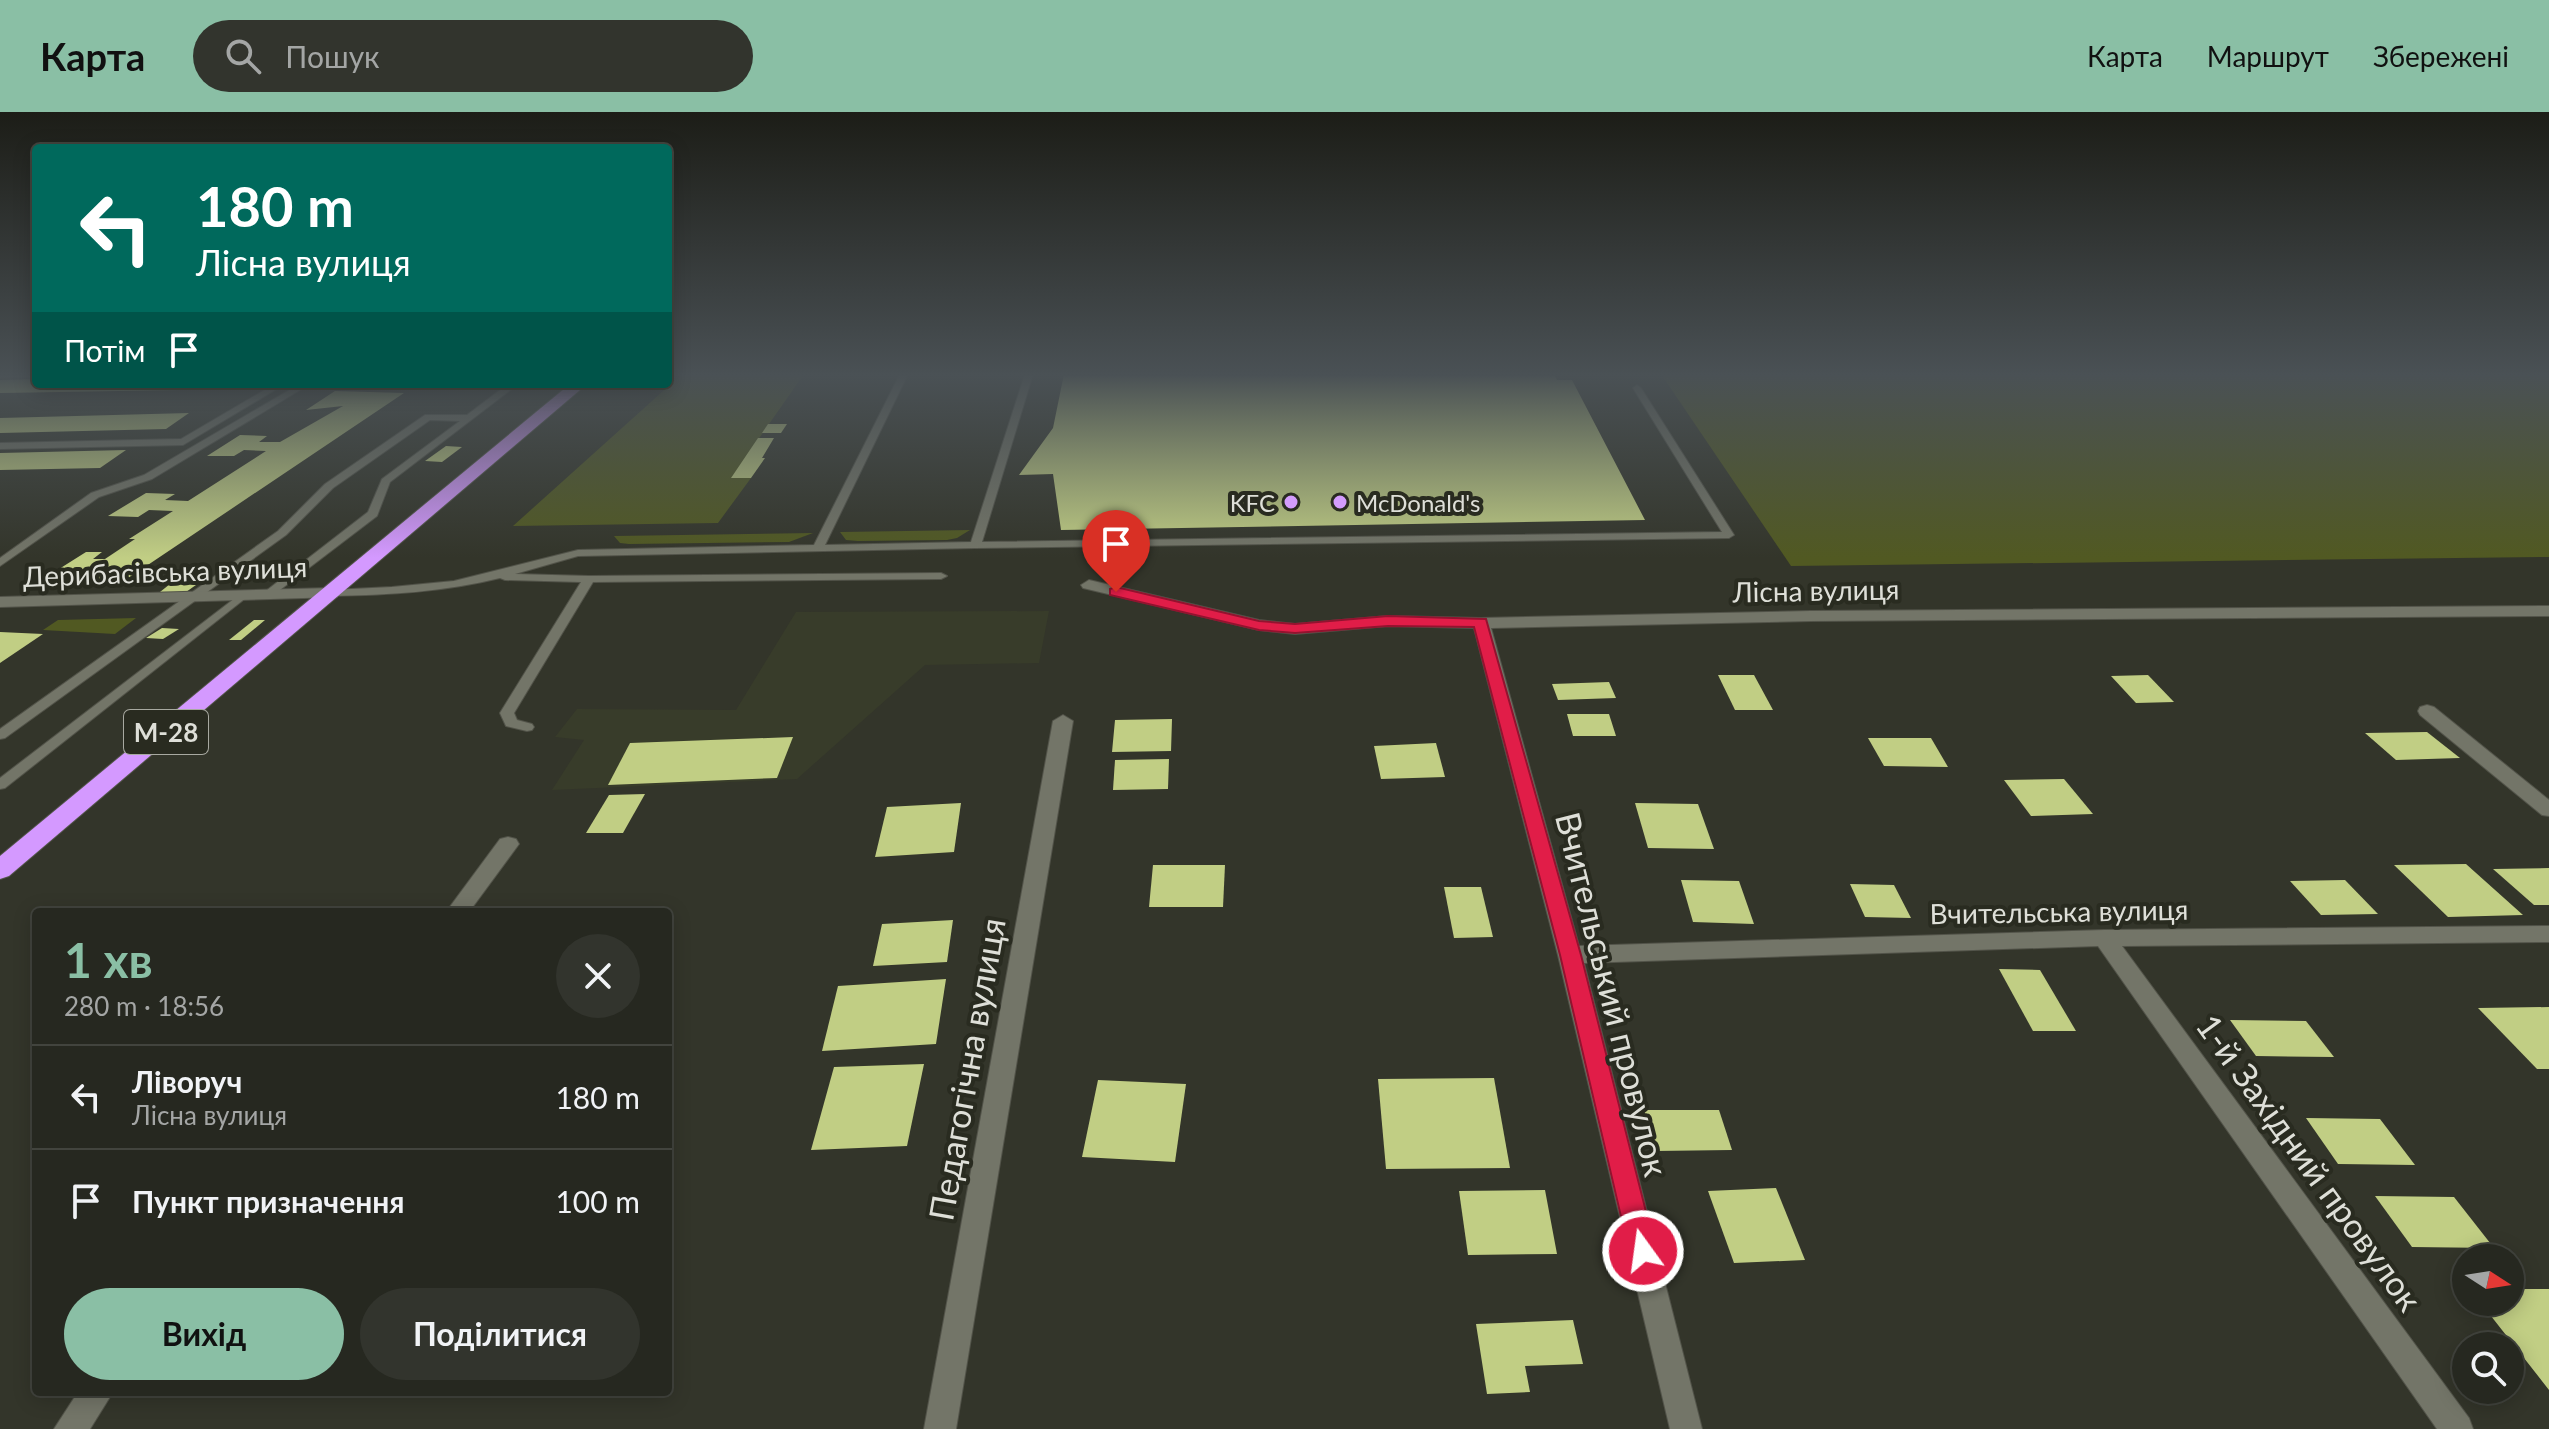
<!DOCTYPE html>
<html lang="uk">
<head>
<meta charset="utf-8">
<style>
	:root { --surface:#262820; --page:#32342d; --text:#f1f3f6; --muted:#a4a6a5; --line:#42443e; --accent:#8abfa5 }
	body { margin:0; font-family:Lato,sans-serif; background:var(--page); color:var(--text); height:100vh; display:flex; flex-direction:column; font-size:30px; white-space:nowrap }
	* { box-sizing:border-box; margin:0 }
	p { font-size:26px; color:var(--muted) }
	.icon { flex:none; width:44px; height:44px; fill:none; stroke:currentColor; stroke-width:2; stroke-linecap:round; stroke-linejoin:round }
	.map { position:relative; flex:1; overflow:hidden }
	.details { position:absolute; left:32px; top:796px; width:640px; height:488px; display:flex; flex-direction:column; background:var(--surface); border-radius:8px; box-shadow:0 4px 20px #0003,0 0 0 2px var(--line) }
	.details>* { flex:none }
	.banner { position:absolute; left:32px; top:32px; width:640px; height:244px; border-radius:8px; box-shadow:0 4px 20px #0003,0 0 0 2px var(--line); background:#00695c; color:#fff; overflow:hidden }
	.needle { width:52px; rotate:102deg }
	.fabs { position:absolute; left:2452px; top:1132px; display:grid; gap:16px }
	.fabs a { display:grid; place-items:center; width:72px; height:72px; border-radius:50%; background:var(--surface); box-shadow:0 4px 20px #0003,0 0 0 2px var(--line); font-size:40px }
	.pin { position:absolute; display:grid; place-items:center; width:68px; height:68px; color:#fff; margin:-82px -34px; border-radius:50% 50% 50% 0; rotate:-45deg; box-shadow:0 0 8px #0007 }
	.pin .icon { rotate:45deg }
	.me { position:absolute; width:88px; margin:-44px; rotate:346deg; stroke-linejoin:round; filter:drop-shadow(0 0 6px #0008) }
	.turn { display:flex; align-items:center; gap:28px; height:168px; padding:0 32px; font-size:36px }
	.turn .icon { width:104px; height:104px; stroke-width:2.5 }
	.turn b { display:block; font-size:56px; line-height:68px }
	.then { display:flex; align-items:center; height:76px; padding:0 32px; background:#0003; gap:16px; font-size:30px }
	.round { display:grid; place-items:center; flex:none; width:84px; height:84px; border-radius:42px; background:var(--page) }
	.overview { display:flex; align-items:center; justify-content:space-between; height:136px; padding:0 32px }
	h1 { font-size:48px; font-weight:700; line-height:60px; color:var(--accent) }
	.button { display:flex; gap:16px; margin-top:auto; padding:16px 32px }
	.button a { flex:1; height:92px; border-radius:48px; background:var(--accent); color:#111; font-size:32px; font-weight:700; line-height:92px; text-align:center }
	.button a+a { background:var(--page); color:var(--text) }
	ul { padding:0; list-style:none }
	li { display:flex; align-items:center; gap:24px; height:104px; padding:0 32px; border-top:2px solid var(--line) }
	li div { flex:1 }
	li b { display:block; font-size:30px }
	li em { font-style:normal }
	header { display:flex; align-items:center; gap:48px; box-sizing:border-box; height:112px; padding:0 40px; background:var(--accent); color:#111 }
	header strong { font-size:38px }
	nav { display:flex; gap:44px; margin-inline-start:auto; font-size:28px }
	.search { width:560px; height:72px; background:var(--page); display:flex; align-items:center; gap:20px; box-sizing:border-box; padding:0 28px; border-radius:44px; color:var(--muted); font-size:30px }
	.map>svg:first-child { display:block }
</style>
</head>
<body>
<header>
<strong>Карта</strong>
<div class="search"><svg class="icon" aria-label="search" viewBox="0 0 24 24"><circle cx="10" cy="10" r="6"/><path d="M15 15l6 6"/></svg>Пошук</div>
<nav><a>Карта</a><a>Маршрут</a><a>Збережені</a></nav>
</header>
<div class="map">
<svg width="2549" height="1317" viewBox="0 0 2549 1317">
	<rect width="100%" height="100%" fill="#33352a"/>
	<g fill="#383c2a">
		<path d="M297,272H487L477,279L294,274Z"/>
		<path d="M1049,499L1039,551L925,553L797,667L552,678L584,628L555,625L577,597L736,598L796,500Z"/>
	</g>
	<g fill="#515922">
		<path d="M682,262H804L732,365L751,366L718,411L513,414Z"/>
		<path d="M1661,262H2549V445L1791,454Z"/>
		<path d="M970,418L957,426L947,428L858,429L846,428L840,420Z"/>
		<path d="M813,421L789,430L629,432L620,431L614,424Z"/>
		<path d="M136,506L115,522L43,518L58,508Z"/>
	</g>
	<g fill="#c1ce84">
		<path d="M1064,262H1554L1557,268H1572L1645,408L1061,418L1053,362L1019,363L1053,316Z"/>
		<path d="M36,267V272H246L239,277L0,281V268Z"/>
		<path d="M335,279L404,281L121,471L40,469L86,440H102L93,447H105L135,427H129L173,399L149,398L138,405L108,404L146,381L175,382L165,388L188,389L266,339L244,338L234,344H207L240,323L267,324L259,330H280L343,294L306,298Z"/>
		<path d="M189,301L166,317L0,321V306Z"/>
		<path d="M768,312H787L781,321H762Z"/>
		<path d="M758,326H774L762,346H765L751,366H731Z"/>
		<path d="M446,334L462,335L442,350L425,349Z"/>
		<path d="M126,338L100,356L0,358V341Z"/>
		<path d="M170,472L196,473L186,480H160Z"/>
		<path d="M254,508H265L241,528H229Z"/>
		<path d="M162,516L179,517L163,527L146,526Z"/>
		<path d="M0,520L43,522L0,551Z"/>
		<path d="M1718,563H1754L1773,598H1735Z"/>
		<path d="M2148,563L2174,590L2136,591L2111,564Z"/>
		<path d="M1609,570L1616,586L1558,588L1552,572Z"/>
		<path d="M1567,602H1609L1616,624H1573Z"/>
		<path d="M1172,607L1171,639L1112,640L1115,608Z"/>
		<path d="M2427,620L2460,646L2396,648L2365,621Z"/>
		<path d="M793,625L777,666L608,673L630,631Z"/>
		<path d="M1868,626H1931L1948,655L1884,654Z"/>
		<path d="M1436,631L1445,665L1381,667L1374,634Z"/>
		<path d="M1169,647L1168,677L1113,678L1115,648Z"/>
		<path d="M2064,667L2093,702L2031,704L2004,668Z"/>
		<path d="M645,682L623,721H586L609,683Z"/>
		<path d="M961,691L954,740L875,745L887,695Z"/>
		<path d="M1635,691L1698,692L1714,737L1648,736Z"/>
		<path d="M2466,752L2523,803L2448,805L2394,753Z"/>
		<path d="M1153,753H1225L1223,795H1149Z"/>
		<path d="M2549,756V793H2534L2493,757Z"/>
		<path d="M1681,768L1739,769L1754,812L1693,810Z"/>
		<path d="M2345,768L2378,802L2321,803L2290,769Z"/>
		<path d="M1850,772L1894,773L1911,806L1865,805Z"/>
		<path d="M1444,775H1481L1493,825L1454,826Z"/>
		<path d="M953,808L947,850L873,854L882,812Z"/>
		<path d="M1999,857L2040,858L2076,919H2033Z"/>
		<path d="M946,867L936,932L822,939L838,874Z"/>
		<path d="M2549,895V957H2537L2478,896Z"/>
		<path d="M2230,908L2306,909L2334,945L2256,944Z"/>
		<path d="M924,952L907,1034L811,1038L834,955Z"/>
		<path d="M1494,966L1510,1056L1386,1057L1378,967Z"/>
		<path d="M1098,968L1186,972L1175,1050L1082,1045Z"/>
		<path d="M1644,998H1719L1732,1038L1655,1039Z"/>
		<path d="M2306,1006L2380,1007L2415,1053L2338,1052Z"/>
		<path d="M1776,1076L1805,1148L1734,1151L1708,1079Z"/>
		<path d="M1545,1078L1557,1142L1468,1143L1459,1079Z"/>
		<path d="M2375,1084L2454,1085L2494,1136L2412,1135Z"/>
		<path d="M2510,1177H2549V1278L2480,1190H2510Z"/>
		<path d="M1573,1208L1583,1252L1525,1254L1530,1280L1487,1282L1476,1212Z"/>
	</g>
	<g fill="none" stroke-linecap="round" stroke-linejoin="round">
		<g stroke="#525349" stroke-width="2">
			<g id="lane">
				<path d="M0,262H36V265L0,266Z"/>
				<path d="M900,262H908L825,433L971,430L1025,262H1033L982,430L1722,420L1633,276L1637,273L1641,276L1734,423L1729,426L975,436L578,444L515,462L589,464L941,461L947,464L941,467L593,470L514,601L517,608L532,612L534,615L532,618L527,619L506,614L500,601L581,470L505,468L500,466C444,480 388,483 331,484L325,481L331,478L392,475L454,469L578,438L814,433Z"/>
				<path d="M275,272H285L183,333L0,337V331L181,327Z"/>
				<path d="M508,272H518L390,370L377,404L272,484H264L262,482L368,400L382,367L460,309L430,308L333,376L286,423L5,626L0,627V617L278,419L325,372L425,303H467Z"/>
				<path d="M293,276L300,278L152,367L99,385L0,454V446L91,381L144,363Z"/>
				<path d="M243,480L247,481V485L5,676L0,677V666Z"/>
			</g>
		</g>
		<g stroke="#525349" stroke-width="2">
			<g id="street">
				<path d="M1089,468L1259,508L1295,512L1388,504L1481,506L1811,499L2549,494V504L1811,509L1491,516L1579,834L2104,818L2549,814V830L2122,834L2469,1306L2473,1317H2437L2098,834L1584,851L1702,1317H1670L1558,843L1474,516L1388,514L1295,522L1259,518L1083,476L1081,473Z"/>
				<path d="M331,476L337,477L339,481L337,485L0,495V485Z"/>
				<path d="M2427,593L2434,595L2549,688V704L2542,703L2420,603L2418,599L2420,595Z"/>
				<path d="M1063,603L1073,609L956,1317H924L1053,609Z"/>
				<path d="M508,725L516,727L519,732L469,800H446L500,727Z"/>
				<path d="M78,1280H113L90,1317H54Z"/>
			</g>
		</g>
		<g stroke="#525349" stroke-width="2">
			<path id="highway" d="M570,272H587L9,764L0,767V744Z"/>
		</g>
		<use href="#lane" fill="#737568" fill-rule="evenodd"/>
		<use href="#street" fill="#737568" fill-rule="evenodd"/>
		<use href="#highway" fill="#d499ff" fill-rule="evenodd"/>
	</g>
	<linearGradient id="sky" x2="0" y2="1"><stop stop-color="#1c1d17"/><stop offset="0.59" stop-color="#4a5155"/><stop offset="1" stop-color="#4a5155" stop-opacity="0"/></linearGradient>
	<rect width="2549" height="446" fill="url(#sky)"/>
	<path fill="#e11d48" stroke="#92132f" stroke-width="2" d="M1116,475L1259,509L1295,512L1388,504L1486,507L1581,843L1656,1139L1652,1147L1643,1151L1633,1147L1629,1139L1560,843L1474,515L1388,514L1295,521L1259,518L1110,483V477Z"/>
	<g fill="#d39cfc" stroke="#292b20" stroke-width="3">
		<circle cx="1291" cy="390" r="8"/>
		<circle cx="1340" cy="390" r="8"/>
	</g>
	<g text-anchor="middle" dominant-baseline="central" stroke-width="8" stroke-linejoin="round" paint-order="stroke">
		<g font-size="24" fill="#dedfd8" stroke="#292b20" text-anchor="end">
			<text x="1275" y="390">KFC</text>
			<text x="1356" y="390" text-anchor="start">McDonald's</text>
		</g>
		<rect fill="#292b20" stroke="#a8a9a1" stroke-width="2" x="124" y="598" width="84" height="44" rx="6"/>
		<g font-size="26" font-weight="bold" fill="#dedfd8">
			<text x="166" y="620">М-28</text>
		</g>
		<g font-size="28" fill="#dedfd8" stroke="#292b20">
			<text transform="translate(165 459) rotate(-2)">Дерибасівська вулиця</text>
			<text transform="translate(1816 478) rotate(-1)">Лісна вулиця</text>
			<text transform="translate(2059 799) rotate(-1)">Вчительська вулиця</text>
		</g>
		<g font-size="34" fill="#dedfd8" stroke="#292b20">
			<text transform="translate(1613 882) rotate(76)">Вчительський провулок</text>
			<text transform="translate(966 957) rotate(-80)">Педагогічна вулиця</text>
			<text transform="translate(2310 1050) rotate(54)">1-й Західний провулок</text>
		</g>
	</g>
</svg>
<div class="fabs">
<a><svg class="needle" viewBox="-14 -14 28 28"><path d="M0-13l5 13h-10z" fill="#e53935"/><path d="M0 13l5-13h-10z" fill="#a4a6a5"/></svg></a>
<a><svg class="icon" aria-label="search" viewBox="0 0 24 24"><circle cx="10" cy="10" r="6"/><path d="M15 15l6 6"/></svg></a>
</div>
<div class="pin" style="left:1116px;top:480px;background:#d93025"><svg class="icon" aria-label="arrive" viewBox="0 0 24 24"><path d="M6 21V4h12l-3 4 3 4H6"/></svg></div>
<svg class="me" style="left:1643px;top:1139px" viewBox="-20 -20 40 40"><circle r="17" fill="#e11d48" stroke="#fff" stroke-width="3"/><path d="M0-11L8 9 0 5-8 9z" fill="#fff"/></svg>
<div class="banner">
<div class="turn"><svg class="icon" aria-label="left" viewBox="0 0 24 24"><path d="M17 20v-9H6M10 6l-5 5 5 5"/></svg><div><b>180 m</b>Лісна вулиця</div></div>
<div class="then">Потім<svg class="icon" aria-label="arrive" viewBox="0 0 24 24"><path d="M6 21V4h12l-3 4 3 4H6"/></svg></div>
</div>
<section class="details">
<div class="overview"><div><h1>1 хв</h1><p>280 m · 18:56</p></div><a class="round"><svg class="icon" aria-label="close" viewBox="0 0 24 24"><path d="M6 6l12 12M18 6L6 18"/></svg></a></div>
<ul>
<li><svg class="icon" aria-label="left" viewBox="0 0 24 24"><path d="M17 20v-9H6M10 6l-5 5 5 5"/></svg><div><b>Ліворуч</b><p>Лісна вулиця</p></div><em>180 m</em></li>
<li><svg class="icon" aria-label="arrive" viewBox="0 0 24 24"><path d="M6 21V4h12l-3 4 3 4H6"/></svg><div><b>Пункт призначення</b></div><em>100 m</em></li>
</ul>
<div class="button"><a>Вихід</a><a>Поділитися</a></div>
</section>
</div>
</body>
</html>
